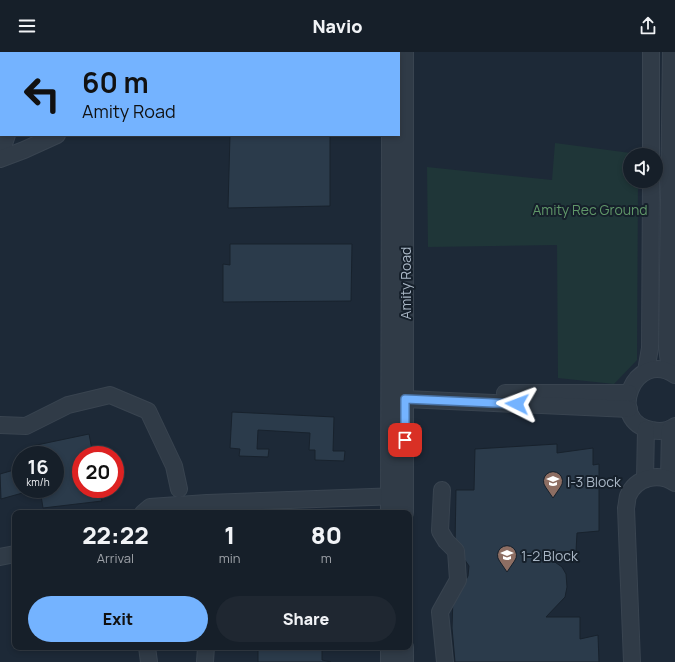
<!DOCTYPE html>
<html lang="en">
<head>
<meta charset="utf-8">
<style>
	:root { --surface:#161f29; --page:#1f2731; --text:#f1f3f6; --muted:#9ea2a8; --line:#353d46; --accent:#74b3ff }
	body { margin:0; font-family:Manrope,sans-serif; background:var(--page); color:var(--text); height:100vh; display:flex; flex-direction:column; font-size:15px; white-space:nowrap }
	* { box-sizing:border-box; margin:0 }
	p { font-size:13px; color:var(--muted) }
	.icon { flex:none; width:22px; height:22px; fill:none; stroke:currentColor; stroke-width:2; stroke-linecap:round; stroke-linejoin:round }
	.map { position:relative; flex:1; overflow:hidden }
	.drawer { position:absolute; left:12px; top:458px; width:400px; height:140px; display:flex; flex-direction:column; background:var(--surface); border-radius:8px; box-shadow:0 2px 6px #0003,0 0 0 1px var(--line) }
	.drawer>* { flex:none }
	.guide { position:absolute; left:0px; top:0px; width:400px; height:84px; box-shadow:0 2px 6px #0003,0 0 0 1px var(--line); background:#74b3ff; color:#111; overflow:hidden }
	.tools { position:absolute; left:623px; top:96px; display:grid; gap:8px }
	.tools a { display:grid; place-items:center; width:40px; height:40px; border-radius:50%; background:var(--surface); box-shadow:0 2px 6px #0003,0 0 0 1px var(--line); font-size:20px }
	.speed { position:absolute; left:12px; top:394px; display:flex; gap:8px; font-size:20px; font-weight:700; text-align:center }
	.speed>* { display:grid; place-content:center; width:52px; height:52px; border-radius:50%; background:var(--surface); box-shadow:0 2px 6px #0003,0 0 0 1px var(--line); line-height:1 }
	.speed small { font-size:10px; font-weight:400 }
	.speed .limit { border:6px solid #d22; background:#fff; color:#111 }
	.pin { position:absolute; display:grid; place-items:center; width:34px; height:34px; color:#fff; margin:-17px; border-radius:8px; box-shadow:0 2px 6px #0006 }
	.me { position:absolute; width:44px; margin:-22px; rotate:273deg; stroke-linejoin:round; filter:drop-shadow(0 0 3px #0008) }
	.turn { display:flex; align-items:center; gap:14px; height:84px; padding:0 16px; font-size:18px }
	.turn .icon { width:52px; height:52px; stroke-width:2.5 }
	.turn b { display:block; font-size:28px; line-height:34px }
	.eta { display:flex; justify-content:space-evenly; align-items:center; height:68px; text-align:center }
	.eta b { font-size:24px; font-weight:800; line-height:28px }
	.primary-button { display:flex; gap:8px; margin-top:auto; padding:8px 16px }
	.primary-button a { flex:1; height:46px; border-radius:24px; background:var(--accent); color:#111; font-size:16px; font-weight:800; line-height:46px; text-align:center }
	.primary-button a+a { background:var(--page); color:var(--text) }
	header { display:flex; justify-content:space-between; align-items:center; height:52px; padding:0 16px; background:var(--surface); font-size:18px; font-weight:800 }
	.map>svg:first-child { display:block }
</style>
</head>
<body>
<header><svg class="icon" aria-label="menu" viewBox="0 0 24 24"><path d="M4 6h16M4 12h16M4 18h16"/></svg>Navio<svg class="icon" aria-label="share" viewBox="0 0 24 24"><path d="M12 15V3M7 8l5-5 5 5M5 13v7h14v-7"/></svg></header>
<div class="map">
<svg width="675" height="610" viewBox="0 0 675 610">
	<rect width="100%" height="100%" fill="#1d2937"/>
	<path fill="#1f3638" d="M555,91L638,102L630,103V129H638L637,308L614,332L558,326L557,193L428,195L427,115L552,128Z"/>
	<g fill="#2b3b4b" stroke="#18222d">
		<path d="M230,83H330V154L228,156Z"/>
		<path d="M230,192H352L351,249L223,250V212L230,213Z"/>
		<path d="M232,360L334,365L333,399H345L344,409L315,408V398H309L310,381L258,378L257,397H269L268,405L239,404L240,397L230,396Z"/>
		<path d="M89,382L93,403H81V437H99L102,449L43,456L40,437H55V403H33L32,394Z"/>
		<path d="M557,392V401L593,396V413L599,412V479L577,481L576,499L544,501V506H549L562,515L566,522L567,535L565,545L546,565H580V587L598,583L599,610H455L452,576L453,545L461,537L468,524L469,514L455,494L456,438H474L475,397Z"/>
		<path d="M21,416V437H25L26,440L1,447L0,422Z"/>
		<path d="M258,595H322V608L331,610H258Z"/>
	</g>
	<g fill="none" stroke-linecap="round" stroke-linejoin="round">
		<g stroke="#394450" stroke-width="18">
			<g id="minor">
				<path d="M9,1V0"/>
				<path d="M24,1V0"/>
				<path d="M189,1L191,0"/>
				<path d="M230,1L232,0"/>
				<path d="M390,1V0"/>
				<path d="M0,45L1,40"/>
				<path d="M651,103V0"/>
				<path d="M0,104L7,83"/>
				<path d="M0,107L24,98L57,83"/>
				<path d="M646,319L650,296L651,129"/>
				<path d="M670,319L667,295L671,0"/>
				<path d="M675,323C634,296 605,370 652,378C660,380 668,379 675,374"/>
				<path d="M505,341H629"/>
				<path d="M405,347L629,357"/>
				<path d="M0,373L26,374L68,353L110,343L148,359L174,414L179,437"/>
				<path d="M645,427L646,377"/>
				<path d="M669,427L670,377"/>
				<path d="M442,438L440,479L446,489L456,499L458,528L440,560L445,610"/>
				<path d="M143,461L150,455L207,451L399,444"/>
				<path d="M389,461L390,83"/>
				<path d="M405,461V0"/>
				<path d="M0,505L15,502"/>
				<path d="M147,595L149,610"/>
				<path d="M405,595V610"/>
				<path d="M205,610L206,595"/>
				<path d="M389,610V595"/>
				<path d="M632,610L626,456C627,452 627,447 628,444C636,425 659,420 675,431"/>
			</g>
		</g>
		<use href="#minor" stroke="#303b47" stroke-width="16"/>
	</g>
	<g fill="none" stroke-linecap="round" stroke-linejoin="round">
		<g stroke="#4b74a6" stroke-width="10">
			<path id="route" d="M405,388V347L517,352"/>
		</g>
		<use href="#route" stroke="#74b3ff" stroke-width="7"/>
	</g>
	<defs>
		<g id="university-pin" transform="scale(1)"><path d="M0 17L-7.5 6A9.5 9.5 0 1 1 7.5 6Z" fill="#8d6e63" stroke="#16202b"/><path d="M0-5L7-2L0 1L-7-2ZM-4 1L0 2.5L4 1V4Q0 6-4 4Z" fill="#fff"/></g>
	</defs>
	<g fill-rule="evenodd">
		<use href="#university-pin" x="553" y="429"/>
		<use href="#university-pin" x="507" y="503"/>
	</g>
	<g text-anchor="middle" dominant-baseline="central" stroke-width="4" stroke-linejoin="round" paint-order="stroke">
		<g font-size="14" fill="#609769" stroke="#16202b">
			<text x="590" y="157">Amity Rec Ground</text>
		</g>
		<g font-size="14" fill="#a9b6c5" stroke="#16202b">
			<text transform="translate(405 231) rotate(-90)">Amity Road</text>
		</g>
		<g font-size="14" fill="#a9b6c5" stroke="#16202b" text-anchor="start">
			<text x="567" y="429">I-3 Block</text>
			<text x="521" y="503">1-2 Block</text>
		</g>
	</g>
</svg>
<div class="tools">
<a><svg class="icon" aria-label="sound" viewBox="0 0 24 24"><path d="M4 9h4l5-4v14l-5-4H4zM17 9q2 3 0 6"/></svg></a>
</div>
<div class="speed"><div>16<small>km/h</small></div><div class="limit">20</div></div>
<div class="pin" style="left:405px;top:388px;background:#d93025"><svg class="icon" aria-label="arrive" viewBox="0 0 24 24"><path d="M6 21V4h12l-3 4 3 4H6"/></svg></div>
<svg class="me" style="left:517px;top:352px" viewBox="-20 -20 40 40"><path d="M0-17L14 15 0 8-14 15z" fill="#74b3ff" stroke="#fff" stroke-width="4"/></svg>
<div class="guide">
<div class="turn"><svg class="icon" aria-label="left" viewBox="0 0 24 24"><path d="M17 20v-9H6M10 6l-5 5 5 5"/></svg><div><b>60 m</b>Amity Road</div></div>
</div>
<section class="drawer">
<div class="eta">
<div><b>22:22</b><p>Arrival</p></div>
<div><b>1</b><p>min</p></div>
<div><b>80</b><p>m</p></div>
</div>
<div class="primary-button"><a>Exit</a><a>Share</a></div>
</section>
</div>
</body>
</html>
